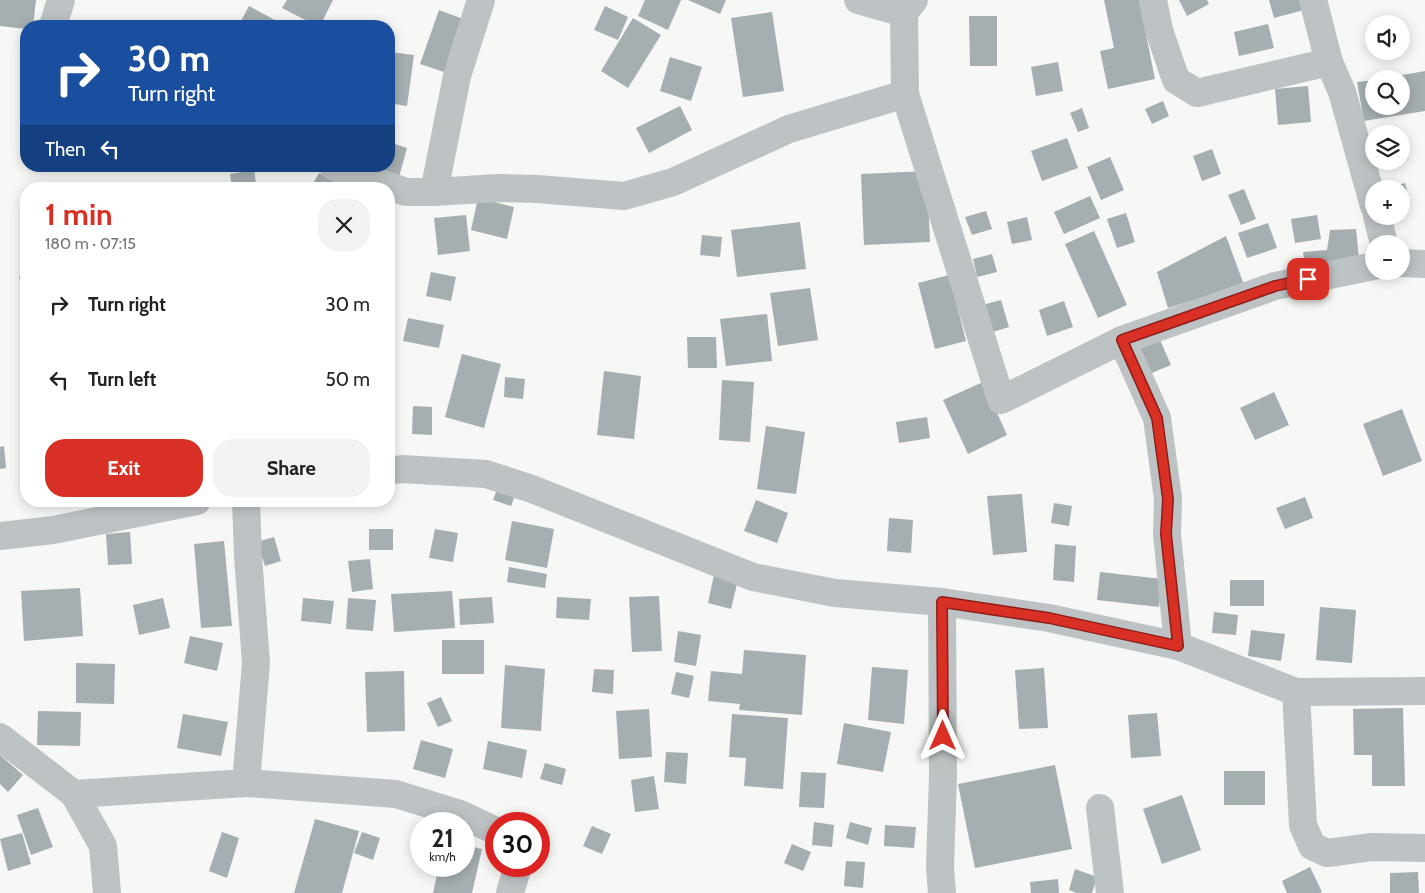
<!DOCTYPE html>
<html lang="en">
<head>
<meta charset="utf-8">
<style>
	:root { --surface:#fff; --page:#f2f2f2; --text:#222; --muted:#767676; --accent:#d93025 }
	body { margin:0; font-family:Cabin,sans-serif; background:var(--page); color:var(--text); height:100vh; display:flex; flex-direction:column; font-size:19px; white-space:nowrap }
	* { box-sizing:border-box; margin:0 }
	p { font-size:16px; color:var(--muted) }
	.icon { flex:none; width:28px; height:28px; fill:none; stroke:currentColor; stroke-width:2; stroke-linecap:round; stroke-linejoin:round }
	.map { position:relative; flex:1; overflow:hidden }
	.side { position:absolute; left:20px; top:182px; width:375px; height:325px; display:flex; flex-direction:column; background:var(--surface); border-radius:20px; box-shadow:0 2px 12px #0003 }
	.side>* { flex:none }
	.top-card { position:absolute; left:20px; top:20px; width:375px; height:152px; border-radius:20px; box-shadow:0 2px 12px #0003; background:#1a4fa0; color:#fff; overflow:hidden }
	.controls { position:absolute; left:1365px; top:15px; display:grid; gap:10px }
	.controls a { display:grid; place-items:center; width:45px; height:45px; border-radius:50%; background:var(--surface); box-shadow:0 2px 12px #0003; font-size:25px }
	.speed { position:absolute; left:410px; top:812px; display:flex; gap:10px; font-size:25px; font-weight:700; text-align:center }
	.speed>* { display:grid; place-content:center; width:65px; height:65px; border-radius:50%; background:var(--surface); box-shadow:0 2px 12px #0003; line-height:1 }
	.speed small { font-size:12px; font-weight:400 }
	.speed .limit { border:8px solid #d22; background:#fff; color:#111 }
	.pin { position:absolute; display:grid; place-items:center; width:42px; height:42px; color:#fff; margin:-21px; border-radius:10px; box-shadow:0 2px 8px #0006 }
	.me { position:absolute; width:55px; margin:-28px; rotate:0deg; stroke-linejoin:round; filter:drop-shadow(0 0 4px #0008) }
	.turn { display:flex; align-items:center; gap:18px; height:105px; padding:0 25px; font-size:22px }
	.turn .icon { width:65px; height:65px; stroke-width:2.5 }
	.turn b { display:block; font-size:35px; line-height:42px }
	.then { display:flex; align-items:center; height:48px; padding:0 25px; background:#0003; gap:10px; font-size:19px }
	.round { display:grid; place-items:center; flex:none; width:52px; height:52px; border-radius:20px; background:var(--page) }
	.overview { display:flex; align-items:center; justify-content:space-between; height:85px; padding:0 25px }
	h1 { font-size:30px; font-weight:700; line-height:38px; color:var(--accent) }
	.action { display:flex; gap:10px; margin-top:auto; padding:10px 25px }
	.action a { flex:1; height:58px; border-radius:20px; background:var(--accent); color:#fff; font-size:20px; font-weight:700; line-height:58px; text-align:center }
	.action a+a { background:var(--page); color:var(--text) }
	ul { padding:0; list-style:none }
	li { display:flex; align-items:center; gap:15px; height:75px; padding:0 25px }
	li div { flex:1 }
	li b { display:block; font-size:19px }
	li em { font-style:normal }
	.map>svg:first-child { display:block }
</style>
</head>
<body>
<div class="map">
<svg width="1425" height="893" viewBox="0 0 1425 893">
	<rect width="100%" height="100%" fill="#f7f7f5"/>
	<g fill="#a5aeb1">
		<path d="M0,0H36L33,26H26V29L0,26Z"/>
		<path d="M287,0H333L320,26H317L282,8Z"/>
		<path d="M645,0H681L668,30L638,16Z"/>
		<path d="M688,0H726L720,14Z"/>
		<path d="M1104,0H1139L1155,79L1108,89L1100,51L1114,48Z"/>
		<path d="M1179,0H1207L1209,4L1187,16Z"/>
		<path d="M1269,0H1301L1304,10L1274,18Z"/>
		<path d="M249,6L286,26H238Z"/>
		<path d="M605,6L628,17L618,40L594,30Z"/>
		<path d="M439,10L466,20L447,73L420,64Z"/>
		<path d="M772,12L784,91L743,97L731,18Z"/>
		<path d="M969,16H997V66H970Z"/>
		<path d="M633,18L661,35L628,88L601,71Z"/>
		<path d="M1268,24L1274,48L1239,56L1234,32Z"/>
		<path d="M389,52L414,55L407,106L389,103Z"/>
		<path d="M670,57L702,67L691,101L660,91Z"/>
		<path d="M1058,62L1063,91L1036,96L1031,67Z"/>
		<path d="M1425,71V111L1364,121L1357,82L1374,80V106H1401V79L1385,78Z"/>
		<path d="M1308,86L1311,122L1278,125L1275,89Z"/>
		<path d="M1163,101L1169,116L1152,124L1145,109Z"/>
		<path d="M680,106L692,130L649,153L636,128Z"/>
		<path d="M1082,108L1089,128L1078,132L1070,113Z"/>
		<path d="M1067,138L1078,168L1042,181L1031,151Z"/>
		<path d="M389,142L407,148L399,177L364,166H389Z"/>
		<path d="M1212,149L1221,174L1202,181L1193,156Z"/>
		<path d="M1110,157L1124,190L1101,200L1087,167Z"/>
		<path d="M254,170L257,189H232L230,174Z"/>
		<path d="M927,171L930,242L864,245L861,174Z"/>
		<path d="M319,173L337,183L334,189H310Z"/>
		<path d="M1405,183L1410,202L1401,204V189L1386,188Z"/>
		<path d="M1244,189L1256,219L1241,225L1228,195Z"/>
		<path d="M1090,196L1100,218L1064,234L1054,212Z"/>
		<path d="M478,198L514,207L507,239L471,230Z"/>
		<path d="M986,211L992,229L972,235L965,217Z"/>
		<path d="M1126,213L1135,242L1117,248L1107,219Z"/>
		<path d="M466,215L470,251L438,255L434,218Z"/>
		<path d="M1317,215L1321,239L1295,243L1291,219Z"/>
		<path d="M1027,217L1032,240L1012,244L1007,222Z"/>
		<path d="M800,222L806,269L737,277L731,230Z"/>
		<path d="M1268,223L1277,248L1247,258L1238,233Z"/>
		<path d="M1356,229L1360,268L1306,273L1303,252L1327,250L1330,230Z"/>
		<path d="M1094,231L1127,305L1098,318L1065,244Z"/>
		<path d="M702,235L722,237L720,257L700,255Z"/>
		<path d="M1226,236L1244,285L1168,308L1157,272Z"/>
		<path d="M992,254L997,272L977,277L973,259Z"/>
		<path d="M431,272L456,277L451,301L426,296Z"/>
		<path d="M26,274V293L23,294L19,276Z"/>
		<path d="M949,275L966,341L935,349L918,283Z"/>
		<path d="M810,288L818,340L778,346L770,293Z"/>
		<path d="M1001,300L1009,327L983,335L975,307Z"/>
		<path d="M1064,301L1073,327L1047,336L1039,310Z"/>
		<path d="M767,314L772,361L726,366L720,319Z"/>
		<path d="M408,318L444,325L439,348L403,341Z"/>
		<path d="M687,337H716L717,368H688Z"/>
		<path d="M1160,340L1171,365L1142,377L1132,352Z"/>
		<path d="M462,354L501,364L484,428L445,417Z"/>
		<path d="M604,371L641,376L634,439L597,435Z"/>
		<path d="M505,377L525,379L523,399L504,397Z"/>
		<path d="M722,380L754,382L750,442L719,440Z"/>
		<path d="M983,382L1007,435L968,454L943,400Z"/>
		<path d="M1274,392L1289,425L1255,440L1240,408Z"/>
		<path d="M413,406L432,407V435L412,434Z"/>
		<path d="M1402,409L1422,461L1383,476L1363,424Z"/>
		<path d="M927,417L930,438L899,443L896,422Z"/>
		<path d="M766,426L805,432L796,494L757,489Z"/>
		<path d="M4,446L6,468L0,469V447Z"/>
		<path d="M499,484L517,490L511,506L493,500Z"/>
		<path d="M1022,494L1027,552L993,555L987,496Z"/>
		<path d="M1305,497L1313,518L1285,529L1276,508Z"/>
		<path d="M756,500L788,513L777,543L744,531Z"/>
		<path d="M1054,503L1072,506L1069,526L1051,523Z"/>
		<path d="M889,518L913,520L911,553L887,551Z"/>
		<path d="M512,521L554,529L547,568L505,560Z"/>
		<rect x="369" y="529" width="24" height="21"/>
		<path d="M435,529L458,533L453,562L429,558Z"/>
		<path d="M130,532L132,564L108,565L106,534Z"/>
		<path d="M274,537L281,561L265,566L257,542Z"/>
		<path d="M224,541L232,626L201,628L194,544Z"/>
		<path d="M1055,544L1076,546L1074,582L1053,580Z"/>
		<path d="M370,559L373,589L352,592L348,561Z"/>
		<path d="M509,567L547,574L545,588L507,582Z"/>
		<path d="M715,570L739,576L731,609L708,603Z"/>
		<path d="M1100,572L1162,579L1159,607L1097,600Z"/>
		<rect x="1230" y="580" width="34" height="26"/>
		<path d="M80,588L83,636L24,641L21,591Z"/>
		<path d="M452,591L455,628L394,632L391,594Z"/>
		<path d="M659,596L662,651L632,652L629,597Z"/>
		<path d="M492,597L494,623L460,625L459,599Z"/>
		<path d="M557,597L591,599L589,620L556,618Z"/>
		<path d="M163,598L170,628L139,635L133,605Z"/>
		<path d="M303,598L334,601L331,624L301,621Z"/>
		<path d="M348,598L376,600L373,631L346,629Z"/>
		<path d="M1320,607L1356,610L1352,663L1316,660Z"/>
		<path d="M1214,612L1238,615L1236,635L1212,633Z"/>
		<path d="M1251,630L1285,634L1281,661L1248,656Z"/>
		<path d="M678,631L701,635L696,666L674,662Z"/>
		<path d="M190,636L223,643L217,671L184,663Z"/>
		<rect x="442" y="640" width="42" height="34"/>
		<path d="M744,650L806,655L802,715L739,710L740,704L708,701L711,671L742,674Z"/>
		<path d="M76,663L115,664L114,704L76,703Z"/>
		<path d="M505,665L545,669L541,731L501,728Z"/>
		<path d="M872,667L908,670L904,724L868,720Z"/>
		<path d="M1044,668L1048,728L1019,729L1015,670Z"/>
		<path d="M594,669L614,670L613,694L592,692Z"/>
		<path d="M404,671L405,731L367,732L365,672Z"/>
		<path d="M676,672L694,676L689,698L671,694Z"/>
		<path d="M441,697L452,721L438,727L427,703Z"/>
		<path d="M1403,708L1405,786H1372V755H1354L1353,709Z"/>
		<path d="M649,709L652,757L619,759L616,711Z"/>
		<path d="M38,711L81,712L80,746L37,745Z"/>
		<path d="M1157,713L1161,756L1131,758L1128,715Z"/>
		<path d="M183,714L228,722L221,756L177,748Z"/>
		<path d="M732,714L788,718L783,789L744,786L746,758L729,757Z"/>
		<path d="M844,723L891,732L883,772L837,764Z"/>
		<path d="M421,740L453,749L445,778L413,769Z"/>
		<path d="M488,741L527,750L522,778L483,769Z"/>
		<path d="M666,752L688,753L686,784L664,782Z"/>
		<path d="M0,755L23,775L8,792L0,784Z"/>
		<path d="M545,763L566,769L562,785L540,779Z"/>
		<path d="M1055,765L1072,849L975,868L958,784Z"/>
		<rect x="1224" y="771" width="41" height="34"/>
		<path d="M801,772L826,773L824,808L799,807Z"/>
		<path d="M654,776L659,809L635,812L631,780Z"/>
		<path d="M1182,795L1201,850L1162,864L1143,809Z"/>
		<path d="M38,808L53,847L31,855L17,815Z"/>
		<path d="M315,819L359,831L342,893H294Z"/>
		<path d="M814,822L834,825L832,847L812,845Z"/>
		<path d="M850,822L872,828L868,845L846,838Z"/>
		<path d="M885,825L916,827L914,848L884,846Z"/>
		<path d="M592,826L611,834L602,854L583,846Z"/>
		<path d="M222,832L239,838L227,878L209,871Z"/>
		<path d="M362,832L380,838L373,860L354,853Z"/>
		<path d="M22,833L31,864L8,871L0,839Z"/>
		<path d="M792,844L811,852L803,871L784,863Z"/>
		<path d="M464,845L482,849L472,893H433L439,866H464Z"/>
		<path d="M846,861L865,862L863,888L844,886Z"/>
		<path d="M1310,867L1322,892L1319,893H1287L1282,881Z"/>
		<path d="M1075,869L1097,877L1092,893H1077L1069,890Z"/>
		<path d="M1418,872L1419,893H1390V873Z"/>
		<path d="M1058,879L1059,893H1031L1030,882Z"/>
	</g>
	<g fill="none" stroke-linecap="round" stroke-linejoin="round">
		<g stroke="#bdc2c4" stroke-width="28">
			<path d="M858,0L904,13"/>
			<path d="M914,0L904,13L905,94L1001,400L1122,340L1275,286L1374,266"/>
			<path d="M1153,0L1159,30L1176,80L1197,93L1329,62L1342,92L1374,206"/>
			<path d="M1313,0L1329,62"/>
			<path d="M53,26L61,0"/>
			<path d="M333,166L406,192H434L499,188L537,189L624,196L673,182L789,129L905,94"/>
			<path d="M434,192L457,76L481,0"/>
			<path d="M1377,216L1384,244"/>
			<path d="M1401,263L1425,264"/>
			<path d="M1122,340L1157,418L1168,499L1167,534L1178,646"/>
			<path d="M389,471L402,469L486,474L532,489L753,577L835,593L942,602L1049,618L1178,646L1296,692L1425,691"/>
			<path d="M0,536L53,530L197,501"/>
			<path d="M1296,692L1303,825L1312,846L1327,853L1372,847L1425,848"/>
			<path d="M0,737L74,794L103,846L107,893"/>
			<path d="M246,783L396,794L460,814L496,831"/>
			<path d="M74,794L246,783L256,663L248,556L246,501"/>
			<path d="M1100,808L1110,893"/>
			<path d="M510,893L518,866"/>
			<path d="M942,893L940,867L943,775L942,602"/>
		</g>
	</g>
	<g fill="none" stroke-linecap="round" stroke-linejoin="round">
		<g stroke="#8d1f18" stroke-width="12">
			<path id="route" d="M943,736L942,602L1049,618L1178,646L1166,534L1168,499L1157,418L1122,340L1275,286L1308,279"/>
		</g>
		<use href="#route" stroke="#d93025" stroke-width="9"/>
	</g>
</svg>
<div class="controls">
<a><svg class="icon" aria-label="sound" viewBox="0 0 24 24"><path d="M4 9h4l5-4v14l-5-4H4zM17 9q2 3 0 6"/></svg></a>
<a><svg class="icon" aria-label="search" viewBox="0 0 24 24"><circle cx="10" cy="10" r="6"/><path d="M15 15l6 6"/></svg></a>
<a><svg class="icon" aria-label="layers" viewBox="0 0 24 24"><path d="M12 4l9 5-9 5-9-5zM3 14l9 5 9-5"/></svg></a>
<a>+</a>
<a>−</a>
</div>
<div class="speed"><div>21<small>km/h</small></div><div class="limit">30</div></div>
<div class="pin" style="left:1308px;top:279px;background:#d93025"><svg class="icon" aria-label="arrive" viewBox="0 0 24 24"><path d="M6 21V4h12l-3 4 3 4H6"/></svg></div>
<svg class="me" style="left:943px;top:736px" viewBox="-20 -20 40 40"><path d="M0-17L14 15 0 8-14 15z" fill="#d93025" stroke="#fff" stroke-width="4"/></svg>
<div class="top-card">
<div class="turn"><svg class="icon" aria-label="right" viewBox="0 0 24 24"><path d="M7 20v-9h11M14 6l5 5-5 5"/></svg><div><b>30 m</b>Turn right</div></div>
<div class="then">Then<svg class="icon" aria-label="left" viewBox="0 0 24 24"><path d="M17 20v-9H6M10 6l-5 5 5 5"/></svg></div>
</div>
<section class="side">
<div class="overview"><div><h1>1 min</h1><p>180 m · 07:15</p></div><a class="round"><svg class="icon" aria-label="close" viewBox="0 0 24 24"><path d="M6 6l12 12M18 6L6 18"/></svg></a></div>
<ul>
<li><svg class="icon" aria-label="right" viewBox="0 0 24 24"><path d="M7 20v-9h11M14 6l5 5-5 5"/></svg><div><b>Turn right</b></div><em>30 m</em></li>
<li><svg class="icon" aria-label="left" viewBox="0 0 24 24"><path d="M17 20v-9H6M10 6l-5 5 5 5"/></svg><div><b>Turn left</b></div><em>50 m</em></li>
</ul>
<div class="action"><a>Exit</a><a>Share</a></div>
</section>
</div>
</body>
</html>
